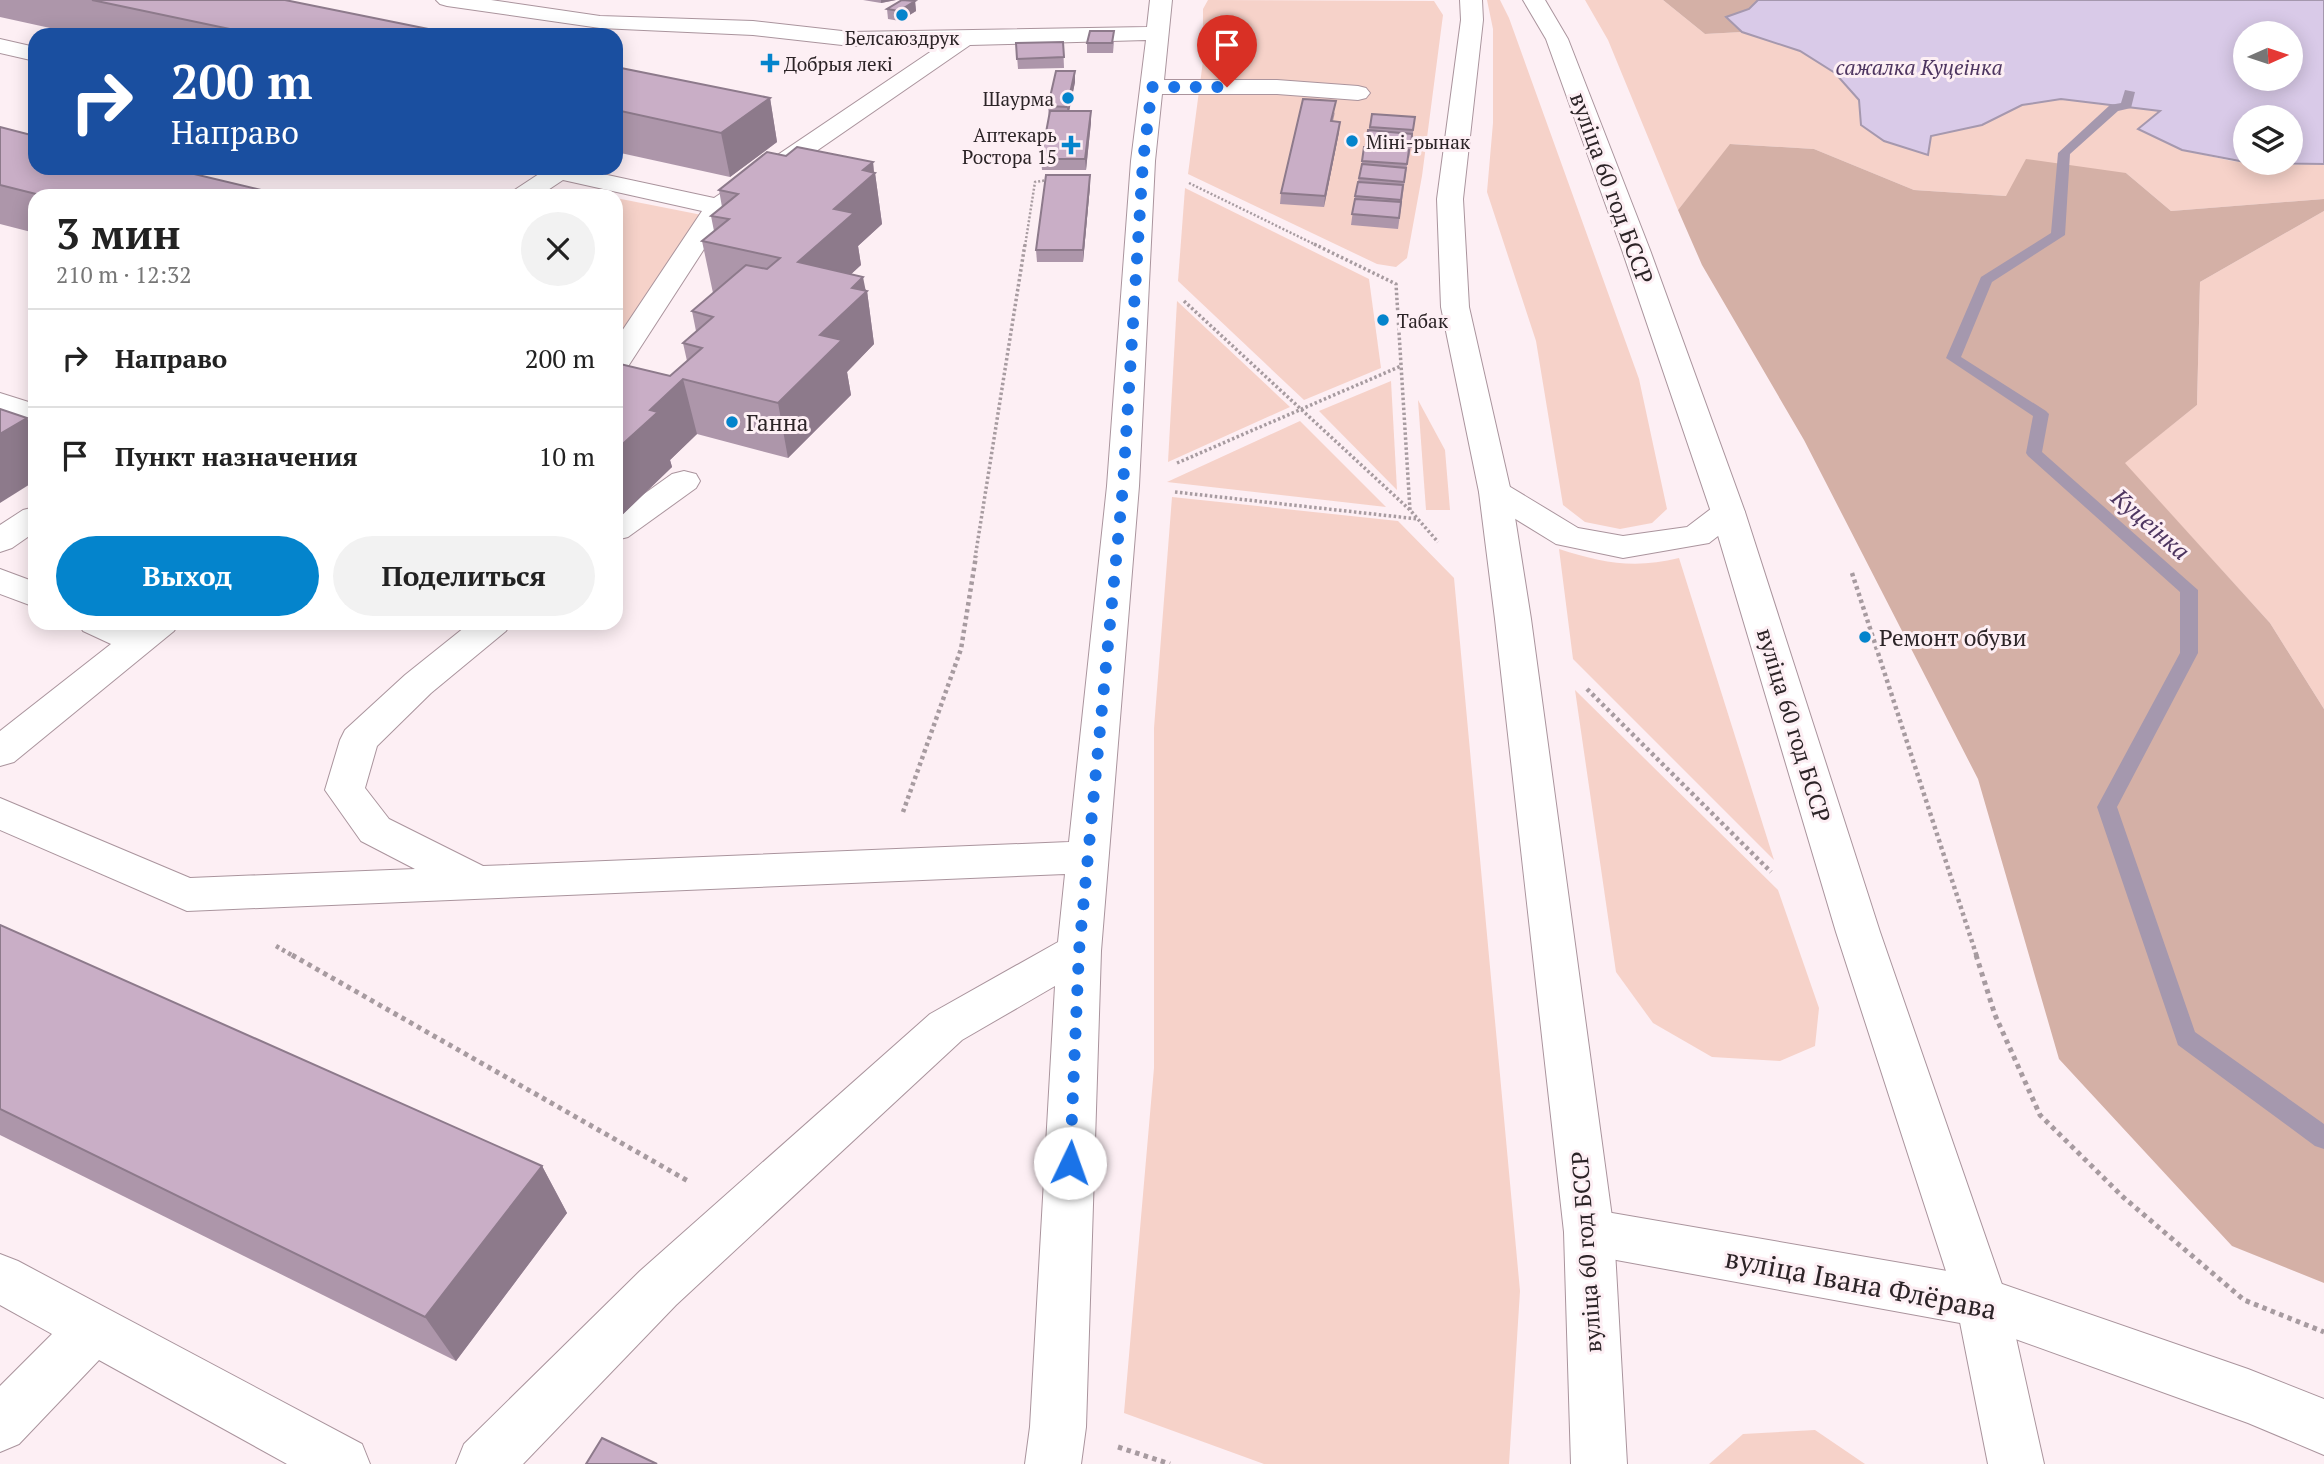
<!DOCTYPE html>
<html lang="ru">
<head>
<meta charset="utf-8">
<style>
	:root { --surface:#fff; --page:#f2f2f2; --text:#222; --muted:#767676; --line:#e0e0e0; --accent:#0484cc }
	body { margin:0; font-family:"PT Serif",serif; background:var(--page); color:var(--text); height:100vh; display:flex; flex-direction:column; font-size:26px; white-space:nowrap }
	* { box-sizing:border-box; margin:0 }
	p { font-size:23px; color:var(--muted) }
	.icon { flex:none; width:38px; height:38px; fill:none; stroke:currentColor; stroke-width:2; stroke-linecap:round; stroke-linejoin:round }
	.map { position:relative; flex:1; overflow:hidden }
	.side { position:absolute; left:28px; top:189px; width:595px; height:441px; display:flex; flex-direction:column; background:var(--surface); border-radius:21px; box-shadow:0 4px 18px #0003 }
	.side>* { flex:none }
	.top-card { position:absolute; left:28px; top:28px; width:595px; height:147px; border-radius:21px; box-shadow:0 4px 18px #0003; background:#1a4fa0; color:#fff; overflow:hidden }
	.needle { width:46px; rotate:87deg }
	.tools { position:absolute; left:2233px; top:21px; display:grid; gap:14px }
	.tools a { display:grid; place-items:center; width:70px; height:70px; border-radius:50%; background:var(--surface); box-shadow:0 4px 18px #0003; font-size:35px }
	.pin { position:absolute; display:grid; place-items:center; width:60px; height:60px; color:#fff; margin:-72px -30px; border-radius:50% 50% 50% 0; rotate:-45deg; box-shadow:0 0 7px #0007 }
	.pin .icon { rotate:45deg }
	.me { position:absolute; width:77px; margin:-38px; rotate:3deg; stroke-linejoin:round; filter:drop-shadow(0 0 5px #0008) }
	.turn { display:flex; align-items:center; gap:24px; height:147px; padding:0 28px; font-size:32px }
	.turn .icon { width:91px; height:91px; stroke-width:2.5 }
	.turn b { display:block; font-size:49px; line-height:60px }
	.round { display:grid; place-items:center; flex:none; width:74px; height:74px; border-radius:37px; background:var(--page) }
	.summary { display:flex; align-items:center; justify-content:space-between; height:119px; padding:0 28px }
	h1 { font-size:42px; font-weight:700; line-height:52px }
	.action { display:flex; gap:14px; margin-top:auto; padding:14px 28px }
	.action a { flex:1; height:80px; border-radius:42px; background:var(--accent); color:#fff; font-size:28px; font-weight:700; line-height:80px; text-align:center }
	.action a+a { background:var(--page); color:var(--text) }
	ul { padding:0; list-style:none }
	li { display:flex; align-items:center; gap:21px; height:98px; padding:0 28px; border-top:2px solid var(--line) }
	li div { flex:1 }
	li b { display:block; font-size:26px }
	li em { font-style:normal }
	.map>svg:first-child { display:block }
</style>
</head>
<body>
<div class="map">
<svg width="2324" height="1464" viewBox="0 0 2324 1464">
	<rect width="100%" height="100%" fill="#fdeff4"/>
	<g fill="#f6d2c9">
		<path d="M1208,0L1434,1L1443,15L1422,176L1407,258L1396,267L1377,264L1188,174L1203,61V9Z"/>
		<path d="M1487,0H1500L1509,18L1639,379L1667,509L1652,523L1620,529L1585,522L1563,505L1536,341L1487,192L1493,123V29Z"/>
		<path d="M1585,0H1663L1705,34L1742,32L1800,51L1835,73L1859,100L1928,154L1931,136L1982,125L2022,105L2061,99L2161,111L2139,129L2182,150L2232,161L2269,165L2324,164V199L2171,211L2126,173L2006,196L1914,190L1814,149L1731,144L1678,210L1608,40Z"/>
		<path d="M1185,188L1369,279L1381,368L1304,400L1178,281Z"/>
		<path d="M616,198L712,217L616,362Z"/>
		<path d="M2324,211V709L2270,623L2124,463L2197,405L2200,282Z"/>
		<path d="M1177,301L1290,407L1168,462Z"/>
		<path d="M1391,381L1397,490L1319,411Z"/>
		<path d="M1418,400L1445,450L1450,510H1426Z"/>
		<path d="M1300,421L1386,507L1167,482Z"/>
		<path d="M1172,497L1398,521L1454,578L1520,1291L1509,1464H1264L1124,1413L1154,1068V728Z"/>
		<path d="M1559,549C1602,563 1635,569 1679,558L1774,860L1573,659Z"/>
		<path d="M1575,690L1778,890L1819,1008L1815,1046L1780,1061L1712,1057L1653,1023L1616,972Z"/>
		<path d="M1815,1430L1865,1464H1709L1743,1434Z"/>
	</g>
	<g fill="#d4b0a6">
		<path d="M1663,0H1758L1749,9L1727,17L1742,32L1705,34Z"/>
		<path d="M1730,144L1814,149L1914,190L2006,196L2026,159L2126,173L2171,211L2324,199V211L2200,282L2197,405L2125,463L2270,623L2324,709V1283L2232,1246L2059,1059L1978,779L1804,440L1702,265L1678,210Z"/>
	</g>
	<path fill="#d9cae8" stroke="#a598ae" stroke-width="2" fill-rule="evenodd" d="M1758,0H2324V164L2249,163H2291V117H2245V162L2182,150L2138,129L2160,111L2061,99L2022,105L1982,125L1931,136L1928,155L1884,141L1861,125L1859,100L1835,73L1800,51L1742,32L1726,17L1749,9ZM2245,33H2291V79H2245Z"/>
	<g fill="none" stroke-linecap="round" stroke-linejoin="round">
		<path fill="#a598ae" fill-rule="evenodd" d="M2125,90L2135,92L2131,108L2118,111L2070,154L2065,235L1992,282L1961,357L2046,411L2049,414L2042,452L2198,590V653L2117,807L2195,1032L2324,1124V1149L2315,1146L2178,1045L2097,807L2180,653V592L2028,456L2026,453L2033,416L1946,358L1981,277L2051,233L2058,153L2110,105L2121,103Z"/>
		<g stroke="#aa949d" stroke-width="2">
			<g id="minor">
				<path d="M436,0H491L600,16L753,21L851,32L1147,27L1150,0H1172L1164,80H1277L1358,86L1366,88L1370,93L1366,98L1358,100L1277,94H1162L1155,161L1139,486L1101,951L1086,1427L1081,1464H1025L1030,1427L1055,986L962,1040L676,1305L523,1464H456L464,1444L640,1271L930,1014L1058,942L1065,874L187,911L0,830V798L190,878L415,869L361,841L325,790L340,740L345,730L405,675L470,623H511L506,631L431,693L377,746L365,788L389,819L483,866L1069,842L1107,486L1131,161L1146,40L970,45L728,212L627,368L616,371V340L702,211L563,180L539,196H509L513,191L548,168H575L714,198L939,46H851L753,35L600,28L447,6L440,4Z"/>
				<path d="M0,39L35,47V61L0,53Z"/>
				<path d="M0,393L35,404V423L0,412Z"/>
				<path d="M684,471L696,474L700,481L696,488L628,537L616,540V514L672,474Z"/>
				<path d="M1495,482L1507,485L1578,528L1623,536L1687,527L1716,505L1728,502L1740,505L1745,512L1740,519L1709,543L1623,558L1556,544L1483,499L1479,492L1483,485Z"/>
				<path d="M35,507V532L12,548L0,552V525L23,510Z"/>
				<path d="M0,569L35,582V607L0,594Z"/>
				<path d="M78,623H129L134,626L138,623H179L174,631L14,762L0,766V731L111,644L83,631Z"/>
				<path d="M1589,1209L1982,1277L2248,1369L2324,1399V1455L2248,1423L1982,1327L1589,1255L1571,1248L1564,1232L1571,1216Z"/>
				<path d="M0,1254L18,1261L362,1444L370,1464H287L99,1360L19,1444L0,1452V1386L52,1334L0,1305Z"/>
			</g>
		</g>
		<g stroke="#aa949d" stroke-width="2">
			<g id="major">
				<path d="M1460,0H1482L1483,20L1463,199L1469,307L1511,492L1531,619L1614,1232L1627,1464H1571L1564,1232L1495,619L1479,492L1441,307L1437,199L1461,20Z"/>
				<path d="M1523,0H1545L1568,39L1650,250L1745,512L1880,932L2008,1302L2044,1464H1988L1956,1302L1836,932L1711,512L1622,250L1546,39Z"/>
			</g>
		</g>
		<g stroke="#a79ba0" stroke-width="2.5" stroke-dasharray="2 2" stroke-linecap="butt">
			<path d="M1189,183L1318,246"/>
			<path d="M1025,246L1035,182L1048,180"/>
		</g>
		<g stroke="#a79ba0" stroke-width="3.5" stroke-dasharray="2.5 2.5" stroke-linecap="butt">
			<path d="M1314,244L1396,284L1410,510L1438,542"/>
			<path d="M1184,301L1410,510"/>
			<path d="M1177,463L1401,366"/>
			<path d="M1175,492L1418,519"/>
			<path d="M975,558L1025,244"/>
		</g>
		<g stroke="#a79ba0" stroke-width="4.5" stroke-dasharray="3.5 3.5" stroke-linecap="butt">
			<path d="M1852,573L1977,957"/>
			<path d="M1587,689L1771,872"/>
			<path d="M903,812L961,649L976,556"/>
			<path d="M276,946L295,957"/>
		</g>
		<g stroke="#a79ba0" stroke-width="5" stroke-dasharray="4.5 4.5" stroke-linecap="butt">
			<path d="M292,955L688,1181"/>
			<path d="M1976,955L1995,1015L2040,1115L2123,1197L2244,1300L2324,1332"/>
			<path d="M1118,1447L1170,1464"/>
		</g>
		<use href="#minor" fill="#fff" fill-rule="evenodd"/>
		<use href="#major" fill="#fff" fill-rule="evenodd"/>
	</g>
	<g fill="#ad96aa">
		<path d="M0,0H285L458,35H82L0,17Z"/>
		<path d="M863,0H896L881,3Z"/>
		<path d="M915,1L916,11L900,21L888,19L887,9Z"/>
		<path d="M1114,41L1113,53H1087V43Z"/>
		<path d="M1063,42L1064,68L1018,69L1016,43Z"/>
		<path d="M616,67L770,98L777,142L730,177L616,152Z"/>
		<path d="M1075,71V82L1069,111H1091V122L1086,170H1042L1041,159L1049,117L1048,106Z"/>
		<path d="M1335,112L1333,121L1339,132L1324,207L1280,204L1281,193Z"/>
		<path d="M1372,114L1415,117L1412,141L1409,158H1408L1398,229L1351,225L1355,196Z"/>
		<path d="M0,127L286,196H35V233L0,224Z"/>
		<path d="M786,156L873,162L874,173H875L882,224L858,246L861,265L851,274L867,291L874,344L847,372L851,395L788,458L697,434L670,460L672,467L618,519L616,518V363L670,376L687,361L683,343L696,331L692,311L713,293L702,241L714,231L711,216L722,207L719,190Z"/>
		<path d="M1090,175V186L1083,262H1037L1036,250Z"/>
		<path d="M0,925L542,1166L567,1213L456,1361L0,1135Z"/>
	</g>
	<g fill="#8d7a8b">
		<path d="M881,0H896L881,3Z"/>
		<path d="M915,1L916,11L900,21L899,11Z"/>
		<path d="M1075,71V82L1068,117L1067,107Z"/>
		<path d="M770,98L777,142L730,177L721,133Z"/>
		<path d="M1091,111V122L1086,170L1085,159Z"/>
		<path d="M1340,122L1339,132L1324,207L1325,196Z"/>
		<path d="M873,162L874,174L875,173L882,224L858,246L861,265L807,315L798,262L834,209L863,170Z"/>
		<path d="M1090,175V186L1083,262V250Z"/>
		<path d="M863,277L866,292L867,291L874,344L847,372L851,395L788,458L778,403L820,335L852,288Z"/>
		<path d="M683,379L697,434L670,460L672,467L618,519L616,511V450L650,410Z"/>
		<path d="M27,418L35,431V481L0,503V434Z"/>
		<path d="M542,1166L567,1213L456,1361L425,1317Z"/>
	</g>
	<g fill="#c9aec6" stroke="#8d7a8b" stroke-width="2">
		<path d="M92,0H285L458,35H258Z"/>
		<path d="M902,0L915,1L899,11L887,9Z"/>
		<path d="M1090,31H1114L1112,43H1087Z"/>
		<path d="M1063,42L1064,57L1017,59L1016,43Z"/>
		<path d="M616,67L770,98L721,133L616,110Z"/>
		<path d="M1056,71H1075L1067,107L1048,106Z"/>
		<path d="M1303,99L1336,101L1331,121L1340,122L1325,196L1281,193Z"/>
		<path d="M1050,111H1091L1085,159H1041Z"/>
		<path d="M1372,114L1415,117L1413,130L1370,127Z"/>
		<path d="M0,127L35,136V168H169L286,196H44L0,185Z"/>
		<path d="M1368,130L1412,134L1411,147L1366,144Z"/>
		<path d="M797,147L873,162L863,170L875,173L834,209L854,213L798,262L863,277L852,288L867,291L820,335L842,340L778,403L683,379L650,410L658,412L616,450V363L670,376L702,348L683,343L713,317L692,311L746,265L767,269L780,258L702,241L729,219L711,216L738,194L719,190L767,152L786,156Z"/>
		<path d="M1364,147L1409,150L1407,164L1362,161Z"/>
		<path d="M1362,164L1406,168L1404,182L1359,178Z"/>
		<path d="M1046,175H1090L1083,250H1036Z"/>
		<path d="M1358,182L1403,185L1401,200L1355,196Z"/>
		<path d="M1355,199L1401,202L1399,218L1352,214Z"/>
		<path d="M0,409L27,418L0,434Z"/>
		<path d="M0,925L542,1166L425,1317L0,1109Z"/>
		<path d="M602,1438L657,1464H586Z"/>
	</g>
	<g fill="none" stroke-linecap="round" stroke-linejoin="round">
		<path stroke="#1a73e8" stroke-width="12" stroke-dasharray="0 21.6" d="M1070,1163L1079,951L1123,486L1143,161L1152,87H1227"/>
	</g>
	<g fill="#0484cc" stroke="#fdeff4" stroke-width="2.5">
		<circle cx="902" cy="15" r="7"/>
		<path d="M766.5 52.5h7v7h7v7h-7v7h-7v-7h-7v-7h7z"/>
		<circle cx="1068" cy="98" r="7"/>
		<circle cx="1352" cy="141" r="7"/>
		<path d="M1067.5 134.5h7v7h7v7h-7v7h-7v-7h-7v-7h7z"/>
		<circle cx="1383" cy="320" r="7"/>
		<circle cx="732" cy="422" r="7"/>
		<circle cx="1865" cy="637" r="7"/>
	</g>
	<g text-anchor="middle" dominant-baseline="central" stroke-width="6" stroke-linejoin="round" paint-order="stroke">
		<g font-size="19" fill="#2c2427" stroke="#fdeff4" text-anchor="start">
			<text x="902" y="37" text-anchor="middle">Белсаюздрук</text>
			<text x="784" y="63">Добрыя лекі</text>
			<text x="1054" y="98" text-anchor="end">Шаурма</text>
			<text x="1057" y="134" text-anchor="end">Аптекарь<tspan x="1057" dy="22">Ростора 15</tspan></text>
			<text x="1366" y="141">Міні-рынак</text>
			<text x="1397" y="320">Табак</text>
		</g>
		<g font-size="21" font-style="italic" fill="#4d3560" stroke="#fdeff4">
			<text x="1919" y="67">сажалка Куцеінка</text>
		</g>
		<g font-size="23" fill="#2c2427" stroke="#fdeff4">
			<text transform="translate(1612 188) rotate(70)">вуліца 60 год БССР</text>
			<text transform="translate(1794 725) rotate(73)">вуліца 60 год БССР</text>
			<text transform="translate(1586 1252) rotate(-94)">вуліца 60 год БССР</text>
		</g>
		<g font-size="23" fill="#2c2427" stroke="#fdeff4" text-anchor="start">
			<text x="746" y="422">Ганна</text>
			<text x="1879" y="637">Ремонт обуви</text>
		</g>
		<g font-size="24" font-style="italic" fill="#4d3560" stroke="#fdeff4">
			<text transform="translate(2151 524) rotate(41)">Куцеінка</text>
		</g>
		<g font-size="28" fill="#2c2427" stroke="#fdeff4">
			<text transform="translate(1861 1283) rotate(11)">вуліца Івана Флёрава</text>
		</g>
	</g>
</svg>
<div class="tools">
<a><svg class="needle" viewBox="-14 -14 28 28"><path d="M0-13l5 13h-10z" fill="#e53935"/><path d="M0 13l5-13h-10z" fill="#767676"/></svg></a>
<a><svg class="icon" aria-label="layers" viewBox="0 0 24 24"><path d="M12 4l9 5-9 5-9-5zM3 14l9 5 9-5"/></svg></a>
</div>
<div class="pin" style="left:1227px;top:87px;background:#d93025"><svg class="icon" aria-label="arrive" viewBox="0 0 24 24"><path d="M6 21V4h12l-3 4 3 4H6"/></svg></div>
<svg class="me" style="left:1070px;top:1163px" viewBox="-20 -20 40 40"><circle r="19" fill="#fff"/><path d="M0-13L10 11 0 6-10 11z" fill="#1a73e8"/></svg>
<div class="top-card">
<div class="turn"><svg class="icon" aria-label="right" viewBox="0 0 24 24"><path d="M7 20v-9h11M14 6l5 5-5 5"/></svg><div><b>200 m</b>Направо</div></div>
</div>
<section class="side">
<div class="summary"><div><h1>3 мин</h1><p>210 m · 12:32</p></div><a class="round"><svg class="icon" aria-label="close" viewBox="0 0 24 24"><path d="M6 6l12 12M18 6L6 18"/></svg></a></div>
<ul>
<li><svg class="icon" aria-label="right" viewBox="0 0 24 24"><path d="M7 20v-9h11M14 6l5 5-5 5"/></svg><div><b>Направо</b></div><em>200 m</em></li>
<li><svg class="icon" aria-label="arrive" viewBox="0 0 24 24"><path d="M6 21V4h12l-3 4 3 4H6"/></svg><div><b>Пункт назначения</b></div><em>10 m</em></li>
</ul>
<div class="action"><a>Выход</a><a>Поделиться</a></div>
</section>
</div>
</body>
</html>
